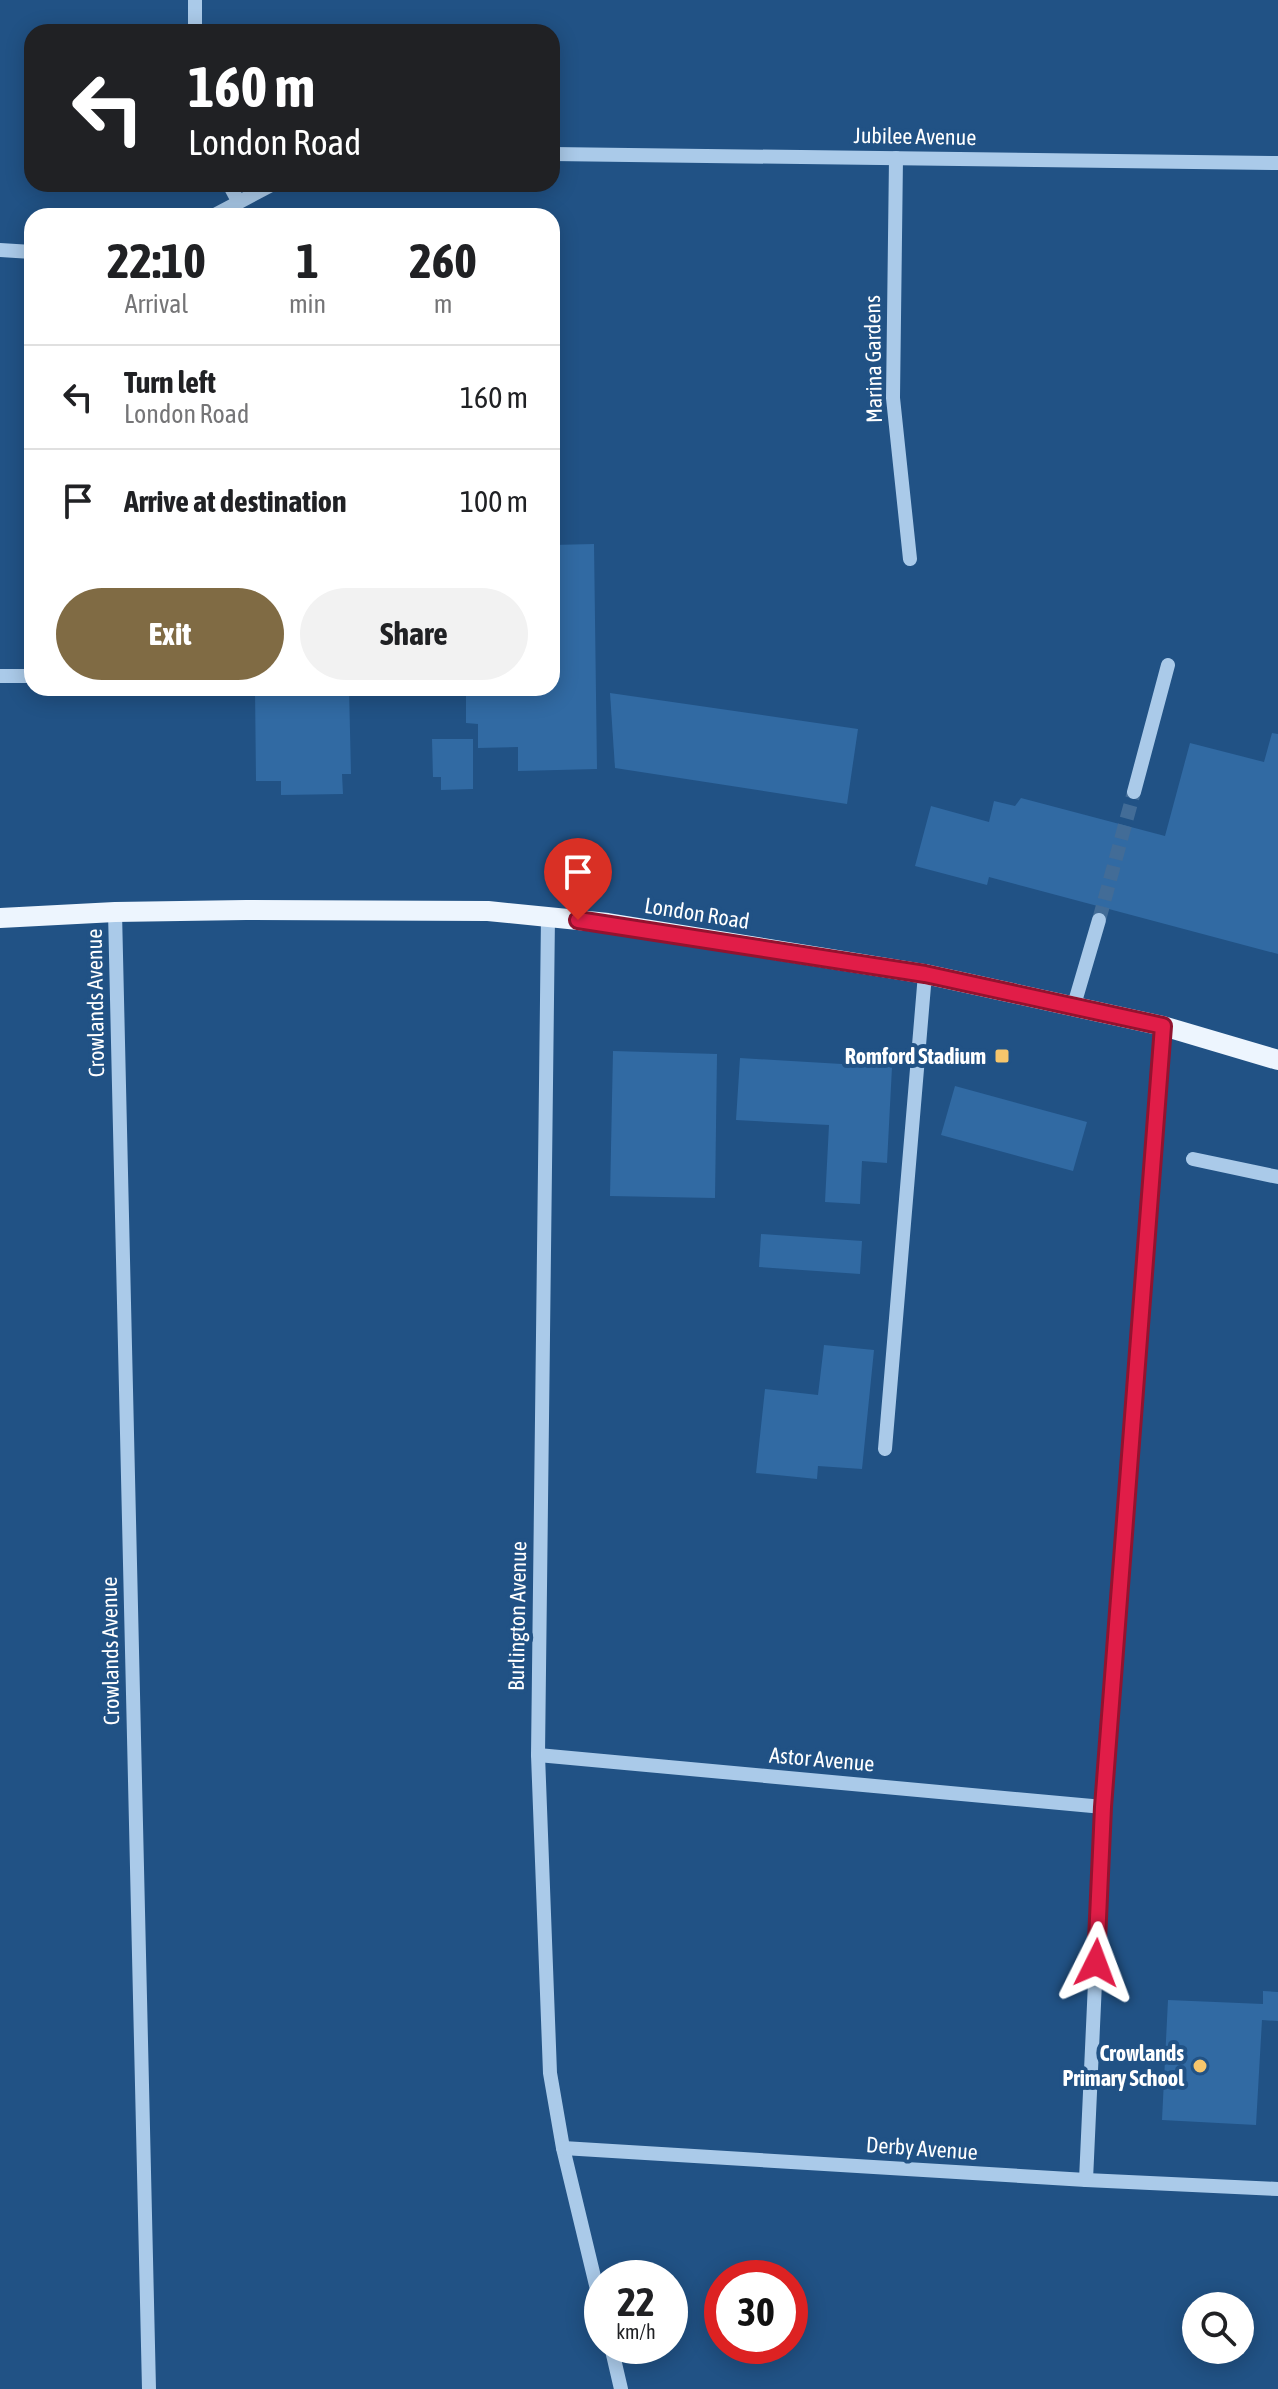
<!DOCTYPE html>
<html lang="en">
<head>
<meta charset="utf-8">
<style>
	:root { --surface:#fff; --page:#f2f2f2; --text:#202124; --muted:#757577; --line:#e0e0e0; --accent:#806b44 }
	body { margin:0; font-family:"Asap Condensed",sans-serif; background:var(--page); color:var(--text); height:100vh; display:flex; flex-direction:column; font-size:30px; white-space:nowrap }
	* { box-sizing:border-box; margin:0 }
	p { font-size:26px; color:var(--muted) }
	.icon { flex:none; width:44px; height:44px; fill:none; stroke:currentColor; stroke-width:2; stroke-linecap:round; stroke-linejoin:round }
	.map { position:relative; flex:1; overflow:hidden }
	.details { position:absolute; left:24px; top:208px; width:536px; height:488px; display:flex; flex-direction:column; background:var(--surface); border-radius:24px; box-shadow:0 4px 20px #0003 }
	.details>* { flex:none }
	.guide { position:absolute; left:24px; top:24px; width:536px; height:168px; border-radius:24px; box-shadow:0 4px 20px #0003; background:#202124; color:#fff; overflow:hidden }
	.tools { position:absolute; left:1182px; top:2292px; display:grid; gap:16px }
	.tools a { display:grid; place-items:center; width:72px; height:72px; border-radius:50%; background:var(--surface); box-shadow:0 4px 20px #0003; font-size:40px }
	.speed { position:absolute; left:584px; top:2260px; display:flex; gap:16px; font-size:40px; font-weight:700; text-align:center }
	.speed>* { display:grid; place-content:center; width:104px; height:104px; border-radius:50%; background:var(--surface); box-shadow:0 4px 20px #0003; line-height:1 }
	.speed small { font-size:20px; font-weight:400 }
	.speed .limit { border:12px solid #d22; background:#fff; color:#111 }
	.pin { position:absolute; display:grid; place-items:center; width:68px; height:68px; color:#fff; margin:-82px -34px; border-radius:50% 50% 50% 0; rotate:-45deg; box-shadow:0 0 8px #0007 }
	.pin .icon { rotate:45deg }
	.me { position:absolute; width:88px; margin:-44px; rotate:3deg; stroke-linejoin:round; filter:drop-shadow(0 0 6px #0008) }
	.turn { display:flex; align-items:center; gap:28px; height:168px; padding:0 32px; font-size:36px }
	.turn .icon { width:104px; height:104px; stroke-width:2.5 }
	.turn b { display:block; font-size:56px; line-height:68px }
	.eta { display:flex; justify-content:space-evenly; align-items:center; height:136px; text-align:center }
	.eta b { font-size:48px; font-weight:700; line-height:56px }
	.button { display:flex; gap:16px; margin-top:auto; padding:16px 32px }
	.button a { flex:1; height:92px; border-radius:48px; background:var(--accent); color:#fff; font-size:32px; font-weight:700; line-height:92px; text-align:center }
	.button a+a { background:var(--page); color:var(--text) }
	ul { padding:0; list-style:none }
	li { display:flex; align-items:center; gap:24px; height:104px; padding:0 32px; border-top:2px solid var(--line) }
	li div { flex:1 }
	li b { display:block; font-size:30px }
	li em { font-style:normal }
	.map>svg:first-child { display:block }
</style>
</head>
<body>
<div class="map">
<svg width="1278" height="2389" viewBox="0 0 1278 2389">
	<rect width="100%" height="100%" fill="#215285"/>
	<g fill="#316aa3">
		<path d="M594,544L597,769L518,771V747L478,748V724L466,723V688H552V545Z"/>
		<path d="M255,688H349L351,774H342L343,794L281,795V781H256Z"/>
		<path d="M610,693L858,729L847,804L615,768Z"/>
		<path d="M1272,733L1278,734V954L989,877L987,885L915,866L931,806L989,822L994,801L1015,806L1021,798L1165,836L1190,743L1264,762Z"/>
		<path d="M432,739H473V789L441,790V777H433Z"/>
		<path d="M613,1051L717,1054L715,1198L610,1196Z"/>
		<path d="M740,1058L892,1067L887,1163L862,1161L860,1204L825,1202L829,1125L736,1120Z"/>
		<path d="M955,1086L1087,1122L1073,1171L941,1135Z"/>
		<path d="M761,1234L862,1241L860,1274L759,1267Z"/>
		<path d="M824,1345L874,1350L862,1469L818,1466L817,1479L756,1473L765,1389L818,1395Z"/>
		<path d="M1263,1991L1278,1992V2021L1262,2020L1256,2125L1162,2120L1168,2000L1263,2004Z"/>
	</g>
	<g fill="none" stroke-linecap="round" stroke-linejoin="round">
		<path stroke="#426c97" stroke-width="14" stroke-dasharray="14 7" stroke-linecap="butt" d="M1099,920L1134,792"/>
		<g stroke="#aacae9" stroke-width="14">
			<path d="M195,32V0"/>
			<path d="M552,154L1278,163"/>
			<path d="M896,158L893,398L910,559"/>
			<path d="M229,184L238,201"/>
			<path d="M213,216L273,184"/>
			<path d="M0,250L32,252"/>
			<path d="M0,676H32"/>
			<path d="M1134,792L1168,665"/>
			<path d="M115,912L149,2389"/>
			<path d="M548,916L538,1755L550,2073L563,2148L602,2310"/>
			<path d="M1074,1005L1099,920"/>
			<path d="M1193,1159L1278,1177"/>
			<path d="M885,1449L925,974"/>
			<path d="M538,1755L1103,1807"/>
			<path d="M563,2148L1086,2180L1278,2189"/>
			<path d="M1086,2180L1103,1807L1163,1026"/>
			<path d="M611,2346L621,2389"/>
		</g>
		<path stroke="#edf5fe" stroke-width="20" d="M0,918L115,912L246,910L488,911L608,923L925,974L1163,1026L1278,1060"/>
	</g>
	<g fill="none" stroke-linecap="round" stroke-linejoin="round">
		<g stroke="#92132f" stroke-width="20">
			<path id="route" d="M578,920L925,974L1163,1026L1103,1807L1096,1963"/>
		</g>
		<use href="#route" stroke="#e11d48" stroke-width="14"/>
	</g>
	<g fill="#f6c66c" stroke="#215285" stroke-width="3">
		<rect x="994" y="1048" width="16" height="16" rx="4"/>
		<circle cx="1200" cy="2066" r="8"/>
	</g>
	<g text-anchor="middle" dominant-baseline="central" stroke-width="8" stroke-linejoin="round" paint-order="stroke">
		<g font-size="22" fill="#fff" stroke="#215285">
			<text transform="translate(915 136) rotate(1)">Jubilee Avenue</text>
			<text transform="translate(873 359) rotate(-91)">Marina Gardens</text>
			<text transform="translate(697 913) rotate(9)">London Road</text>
			<text transform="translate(95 1003) rotate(-91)">Crowlands Avenue</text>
			<text transform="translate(517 1616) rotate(-89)">Burlington Avenue</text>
			<text transform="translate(110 1651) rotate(-91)">Crowlands Avenue</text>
			<text transform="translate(822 1759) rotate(5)">Astor Avenue</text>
			<text transform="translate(922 2148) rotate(4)">Derby Avenue</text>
		</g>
		<g font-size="22" font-weight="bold" fill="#fff" stroke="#215285" text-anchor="end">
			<text x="986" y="1056">Romford Stadium</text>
			<text x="1184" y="2053">Crowlands<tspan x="1184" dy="25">Primary School</tspan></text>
		</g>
	</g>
</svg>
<div class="tools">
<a><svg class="icon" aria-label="search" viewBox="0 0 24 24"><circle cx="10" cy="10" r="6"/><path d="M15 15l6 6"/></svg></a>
</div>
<div class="speed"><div>22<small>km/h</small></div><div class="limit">30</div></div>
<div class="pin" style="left:578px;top:920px;background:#d93025"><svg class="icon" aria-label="arrive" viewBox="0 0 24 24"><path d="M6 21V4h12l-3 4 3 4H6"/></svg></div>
<svg class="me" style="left:1096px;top:1963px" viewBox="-20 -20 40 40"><path d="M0-17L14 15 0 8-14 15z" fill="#e11d48" stroke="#fff" stroke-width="4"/></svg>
<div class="guide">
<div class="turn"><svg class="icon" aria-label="left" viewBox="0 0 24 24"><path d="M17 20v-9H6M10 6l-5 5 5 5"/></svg><div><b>160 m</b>London Road</div></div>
</div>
<section class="details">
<div class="eta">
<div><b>22:10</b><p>Arrival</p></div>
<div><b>1</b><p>min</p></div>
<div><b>260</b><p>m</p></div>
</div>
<ul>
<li><svg class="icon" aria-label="left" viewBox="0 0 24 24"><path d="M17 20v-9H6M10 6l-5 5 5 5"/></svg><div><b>Turn left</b><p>London Road</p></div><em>160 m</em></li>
<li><svg class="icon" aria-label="arrive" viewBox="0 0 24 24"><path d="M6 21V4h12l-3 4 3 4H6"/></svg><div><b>Arrive at destination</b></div><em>100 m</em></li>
</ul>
<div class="button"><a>Exit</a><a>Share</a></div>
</section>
</div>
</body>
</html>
